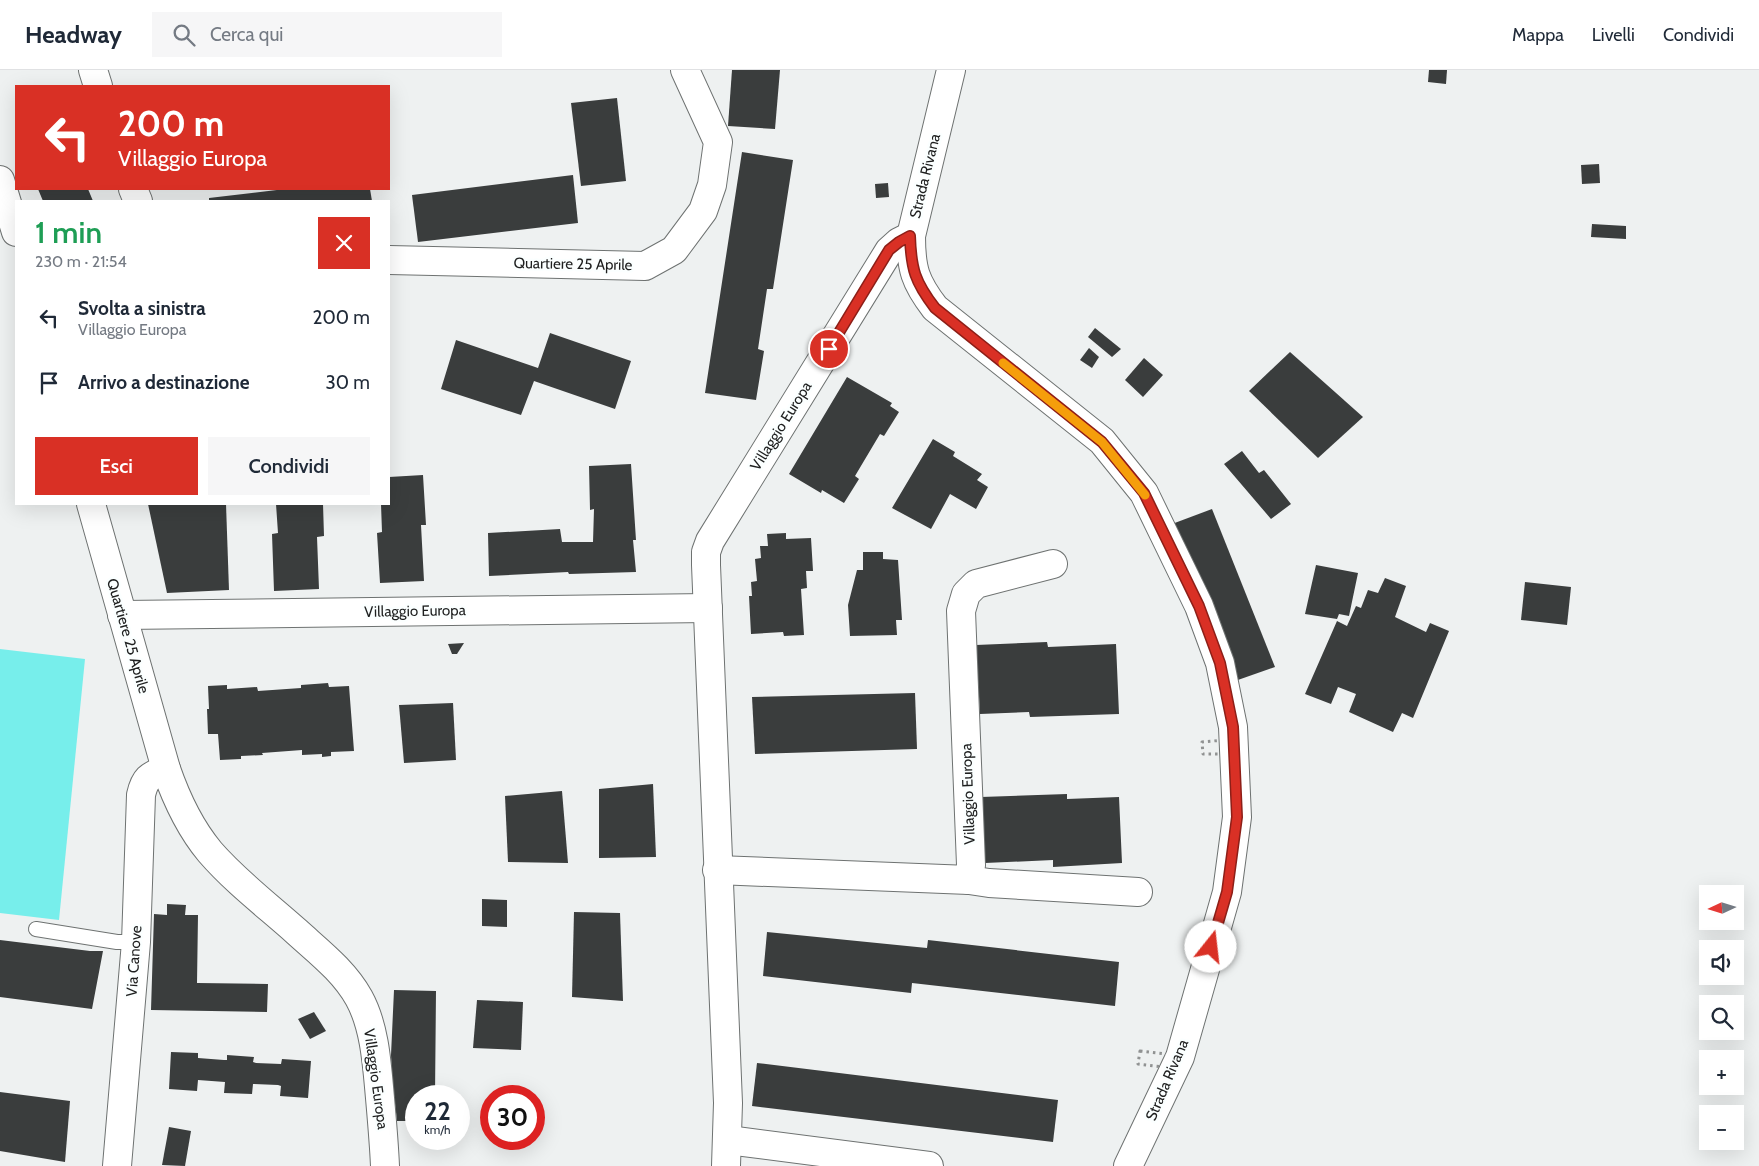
<!DOCTYPE html>
<html lang="it">
<head>
<meta charset="utf-8">
<style>
	:root { --surface:#fff; --page:#f6f6f7; --text:#1f2937; --muted:#747a83; --line:#e0e1e3; --accent:#d93025 }
	body { margin:0; font-family:Cabin,sans-serif; background:var(--page); color:var(--text); height:100vh; display:flex; flex-direction:column; font-size:19px; white-space:nowrap }
	* { box-sizing:border-box; margin:0 }
	p { font-size:16px; color:var(--muted) }
	.icon { flex:none; width:28px; height:28px; fill:none; stroke:currentColor; stroke-width:2; stroke-linecap:round; stroke-linejoin:round }
	.map { position:relative; flex:1; overflow:hidden }
	.side { position:absolute; left:15px; top:130px; width:375px; height:305px; display:flex; flex-direction:column; background:var(--surface); border-radius:0px; box-shadow:0 5px 20px #0002 }
	.side>* { flex:none }
	.guide { position:absolute; left:15px; top:15px; width:375px; height:105px; border-radius:0px; box-shadow:0 5px 20px #0002; background:#d93025; color:#fff; overflow:hidden }
	.needle { width:32px; rotate:266deg }
	.buttons { position:absolute; left:1699px; top:815px; display:grid; gap:10px }
	.buttons a { display:grid; place-items:center; width:45px; height:45px; border-radius:0px; background:var(--surface); box-shadow:0 5px 20px #0002; font-size:25px }
	.speed { position:absolute; left:405px; top:1015px; display:flex; gap:10px; font-size:25px; font-weight:700; text-align:center }
	.speed>* { display:grid; place-content:center; width:65px; height:65px; border-radius:50%; background:var(--surface); box-shadow:0 5px 20px #0002; line-height:1 }
	.speed small { font-size:12px; font-weight:400 }
	.speed .limit { border:8px solid #d22; background:#fff; color:#111 }
	.pin { position:absolute; display:grid; place-items:center; width:42px; height:42px; color:#fff; margin:-21px; border:2px solid #fff; border-radius:50%; box-shadow:0 1px 5px #0007 }
	.me { position:absolute; width:55px; margin:-28px; rotate:16deg; stroke-linejoin:round; filter:drop-shadow(0 0 4px #0008) }
	.turn { display:flex; align-items:center; gap:18px; height:105px; padding:0 20px; font-size:22px }
	.turn .icon { width:65px; height:65px; stroke-width:2.5 }
	.turn b { display:block; font-size:35px; line-height:42px }
	.round { display:grid; place-items:center; flex:none; width:52px; height:52px; border-radius:0px; background:var(--page) }
	.summary { display:flex; align-items:center; justify-content:space-between; height:85px; padding:0 20px }
	h1 { font-size:30px; font-weight:600; line-height:38px; color:#1e9e55 }
	.primary-button { display:flex; gap:10px; margin-top:auto; padding:10px 20px }
	.primary-button a { flex:1; height:58px; border-radius:0px; background:var(--accent); color:#fff; font-size:20px; font-weight:600; line-height:58px; text-align:center }
	.primary-button a+a { background:var(--page); color:var(--text) }
	ul { padding:0; list-style:none }
	li { display:flex; align-items:center; gap:15px; height:65px; padding:0 20px }
	li div { flex:1 }
	li b { display:block; font-size:19px }
	li em { font-style:normal }
	header { display:flex; align-items:center; gap:30px; box-sizing:border-box; height:70px; padding:0 25px; background:var(--surface); border-bottom:1px solid var(--line) }
	header strong { font-size:24px }
	nav { display:flex; gap:28px; margin-inline-start:auto; font-size:18px }
	.search { width:350px; height:45px; background:var(--page); display:flex; align-items:center; gap:12px; box-sizing:border-box; padding:0 18px; border-radius:0px; color:var(--muted); font-size:19px }
	.map>svg:first-child { display:block }
</style>
</head>
<body>
<header>
<strong>Headway</strong>
<div class="search"><svg class="icon" aria-label="search" viewBox="0 0 24 24"><circle cx="10" cy="10" r="6"/><path d="M15 15l6 6"/></svg>Cerca qui</div>
<nav><a>Mappa</a><a>Livelli</a><a>Condividi</a></nav>
</header>
<div class="map">
<svg width="1759" height="1096" viewBox="0 0 1759 1096">
	<rect width="100%" height="100%" fill="#eef1f1"/>
	<path fill="#77eeeb" d="M0,579L85,589L59,850L0,843Z"/>
	<g fill="#3a3d3d">
		<path d="M732,0H780L775,59L728,56Z"/>
		<path d="M1429,0H1447L1446,14L1428,12Z"/>
		<path d="M617,28L626,111L581,116L571,33Z"/>
		<path d="M742,82L793,90L773,219H767L758,279L764,281L756,330L705,323Z"/>
		<path d="M1599,94L1600,113L1582,114L1581,95Z"/>
		<path d="M573,105L578,153L418,172L412,125Z"/>
		<path d="M888,113L889,127L876,128L875,114Z"/>
		<path d="M38,119H88L93,131H43Z"/>
		<path d="M285,119H370L372,131H209V128Z"/>
		<path d="M1592,154L1626,156V169L1591,167Z"/>
		<path d="M1095,258L1121,279L1112,287L1088,267Z"/>
		<path d="M550,263L631,291L615,339L534,311L521,345L441,319L456,270L538,298Z"/>
		<path d="M1089,278L1099,287L1092,298L1080,290Z"/>
		<path d="M1290,282L1363,347L1318,388L1249,321Z"/>
		<path d="M1144,288L1163,305L1143,327L1125,310Z"/>
		<path d="M847,307L892,333L890,336L899,342L884,366L880,364L855,406L859,409L844,433L822,420L821,423L789,404Z"/>
		<path d="M933,369L955,382L953,386L982,404L977,410L988,417L976,439L950,424L931,459L892,438Z"/>
		<path d="M1242,381L1259,403L1264,400L1291,434L1271,449L1224,394Z"/>
		<path d="M631,394L636,470H633L636,502L569,504L568,502L489,506L488,463L560,459L562,472H593L594,439L590,440L589,396Z"/>
		<path d="M423,405L426,455H421L424,511L380,513L377,463L382,462L381,434H389V407Z"/>
		<path d="M148,434H226L229,520L167,523Z"/>
		<path d="M276,434H323L324,466L317,467L319,519L274,521L272,464L278,463Z"/>
		<path d="M1212,439L1275,597L1235,611L1172,454Z"/>
		<path d="M786,463V469L811,468L813,501H806L807,518L801,519L804,565L784,566L783,562L751,564L749,526H752L751,512L757,511L755,489L761,488L760,476H768L767,464Z"/>
		<path d="M863,482H883V489L898,490L902,550H896L897,565L850,566L848,535L857,500H863Z"/>
		<path d="M1316,495L1358,503L1349,546L1339,544L1337,549L1305,544Z"/>
		<path d="M1385,508L1406,516L1395,547L1426,562L1430,553L1449,561L1413,648L1402,643L1393,662L1349,642L1356,624L1338,617L1331,634L1305,624L1337,551L1347,556L1356,536L1361,538L1368,520L1378,523Z"/>
		<path d="M1525,512L1571,517L1567,555L1521,550Z"/>
		<path d="M1047,572L1048,577L1116,574L1119,644L1030,647L1029,642L980,644L976,575Z"/>
		<path d="M464,573L457,584H452L448,574Z"/>
		<path d="M328,613L329,617L349,616L354,681L331,682V686L322,687V684L302,685V680L262,683L263,685L241,686V689L220,690L218,664H208L207,639H209L208,616L227,615V619L257,617L258,621L301,618V615Z"/>
		<path d="M915,623L917,679L755,684L752,627Z"/>
		<path d="M453,633L456,690L404,693L399,635Z"/>
		<path d="M653,714L656,787L599,788V719Z"/>
		<path d="M562,721L568,793L508,792L505,726Z"/>
		<path d="M1067,724V729L1119,727L1122,793L1053,797V790L985,793L981,727Z"/>
		<path d="M482,829L507,830V857L482,856Z"/>
		<path d="M167,834L186,835L185,845H198L197,913L268,914L267,942L151,940L154,844L167,845Z"/>
		<path d="M574,842L620,843L623,931L572,927Z"/>
		<path d="M767,862L927,878L928,870L1119,892L1115,936L912,913L911,923L763,906Z"/>
		<path d="M0,870L90,881H103L92,939L0,927Z"/>
		<path d="M394,920L436,921L435,1026H416V1051H397L392,1007L391,985Z"/>
		<path d="M477,930L523,932L521,980L473,978Z"/>
		<path d="M314,942L326,961L310,969L298,949Z"/>
		<path d="M171,982L198,983V988L224,990H227V985L254,987L253,992L256,993L281,994L282,989L311,991L308,1028L280,1026L281,1016L278,1015L253,1014L252,1024L224,1023L225,1012L198,1010L197,1021L169,1019Z"/>
		<path d="M757,993L1058,1030L1053,1072L752,1036Z"/>
		<path d="M0,1022L70,1031L65,1092L0,1081Z"/>
		<path d="M169,1057L191,1061L185,1096L162,1095Z"/>
	</g>
	<g fill="none" stroke-linecap="round" stroke-linejoin="round">
		<g stroke="#6e7271" stroke-width="16">
			<path id="lane" d="M36,859L117,872H136"/>
		</g>
		<g stroke="#6e7271" stroke-width="30">
			<g id="street">
				<path d="M93,0L98,16"/>
				<path d="M951,0L911,166C911,199 915,212 935,238L1102,371L1144,423L1199,536L1220,593L1233,657L1237,747L1227,822L1180,987L1128,1096"/>
				<path d="M0,110L16,162"/>
				<path d="M133,119L138,131"/>
				<path d="M389,190L645,196L674,180L703,141L712,115L718,72L685,0"/>
				<path d="M91,434L166,699C176,728 190,758 210,782C236,812 268,836 297,862C319,882 344,901 359,928C375,957 377,995 380,1028C382,1051 384,1073 385,1096"/>
				<path d="M122,545L708,538"/>
				<path d="M717,800L969,810L989,813L1138,822"/>
				<path d="M969,810L971,795L961,541L966,524L976,514L1053,494"/>
				<path d="M728,1070L929,1096"/>
				<path d="M117,1096L136,872L141,725C145,707 150,706 166,699"/>
				<path d="M726,1096L728,1033L706,495V482L710,471L889,181L899,172L911,166"/>
			</g>
		</g>
		<g stroke="#909292" stroke-width="3" stroke-dasharray="2.5 4" stroke-linecap="butt">
			<path d="M1224,670L1223,684H1203L1202,672Z"/>
			<path d="M1140,981L1167,984L1164,997L1138,994Z"/>
		</g>
		<use href="#lane" stroke="#fff" stroke-width="14"/>
		<use href="#street" stroke="#fff" stroke-width="28"/>
	</g>
	<g fill="none" stroke-linecap="round" stroke-linejoin="round">
		<g stroke="#8d1f18" stroke-width="12">
			<path id="route" d="M829,279L889,180L899,172L910,166C911,199 915,212 935,238L1102,372L1144,423L1199,536L1220,593L1233,657L1237,747L1227,822L1211,877"/>
		</g>
		<use href="#route" stroke="#d93025" stroke-width="9"/>
		<path stroke="#f59e0b" stroke-width="9" d="M1003,293L1102,372L1145,425"/>
	</g>
	<g text-anchor="middle" dominant-baseline="central" stroke-width="5" stroke-linejoin="round" paint-order="stroke">
		<g font-size="15" fill="#1e1f1f" stroke="#fbffff">
			<text transform="translate(925 106) rotate(-76)">Strada Rivana</text>
			<text transform="translate(573 194) rotate(1)">Quartiere 25 Aprile</text>
			<text transform="translate(781 356) rotate(-58)">Villaggio Europa</text>
			<text transform="translate(415 541) rotate(-1)">Villaggio Europa</text>
			<text transform="translate(128 566) rotate(74)">Quartiere 25 Aprile</text>
			<text transform="translate(968 724) rotate(-92)">Villaggio Europa</text>
			<text transform="translate(134 891) rotate(-86)">Via Canove</text>
			<text transform="translate(376 1009) rotate(82)">Villaggio Europa</text>
			<text transform="translate(1167 1010) rotate(-67)">Strada Rivana</text>
		</g>
	</g>
</svg>
<div class="buttons">
<a><svg class="needle" viewBox="-14 -14 28 28"><path d="M0-13l5 13h-10z" fill="#e53935"/><path d="M0 13l5-13h-10z" fill="#747a83"/></svg></a>
<a><svg class="icon" aria-label="sound" viewBox="0 0 24 24"><path d="M4 9h4l5-4v14l-5-4H4zM17 9q2 3 0 6"/></svg></a>
<a><svg class="icon" aria-label="search" viewBox="0 0 24 24"><circle cx="10" cy="10" r="6"/><path d="M15 15l6 6"/></svg></a>
<a>+</a>
<a>−</a>
</div>
<div class="speed"><div>22<small>km/h</small></div><div class="limit">30</div></div>
<div class="pin" style="left:829px;top:279px;background:#d93025"><svg class="icon" aria-label="arrive" viewBox="0 0 24 24"><path d="M6 21V4h12l-3 4 3 4H6"/></svg></div>
<svg class="me" style="left:1211px;top:877px" viewBox="-20 -20 40 40"><circle r="19" fill="#fff"/><path d="M0-13L10 11 0 6-10 11z" fill="#d93025"/></svg>
<div class="guide">
<div class="turn"><svg class="icon" aria-label="left" viewBox="0 0 24 24"><path d="M17 20v-9H6M10 6l-5 5 5 5"/></svg><div><b>200 m</b>Villaggio Europa</div></div>
</div>
<section class="side">
<div class="summary"><div><h1>1 min</h1><p>230 m · 21:54</p></div><a class="round" style="background:#d93025;color:#fff"><svg class="icon" aria-label="close" viewBox="0 0 24 24"><path d="M6 6l12 12M18 6L6 18"/></svg></a></div>
<ul>
<li><svg class="icon" aria-label="left" viewBox="0 0 24 24"><path d="M17 20v-9H6M10 6l-5 5 5 5"/></svg><div><b>Svolta a sinistra</b><p>Villaggio Europa</p></div><em>200 m</em></li>
<li><svg class="icon" aria-label="arrive" viewBox="0 0 24 24"><path d="M6 21V4h12l-3 4 3 4H6"/></svg><div><b>Arrivo a destinazione</b></div><em>30 m</em></li>
</ul>
<div class="primary-button"><a>Esci</a><a>Condividi</a></div>
</section>
</div>
</body>
</html>
